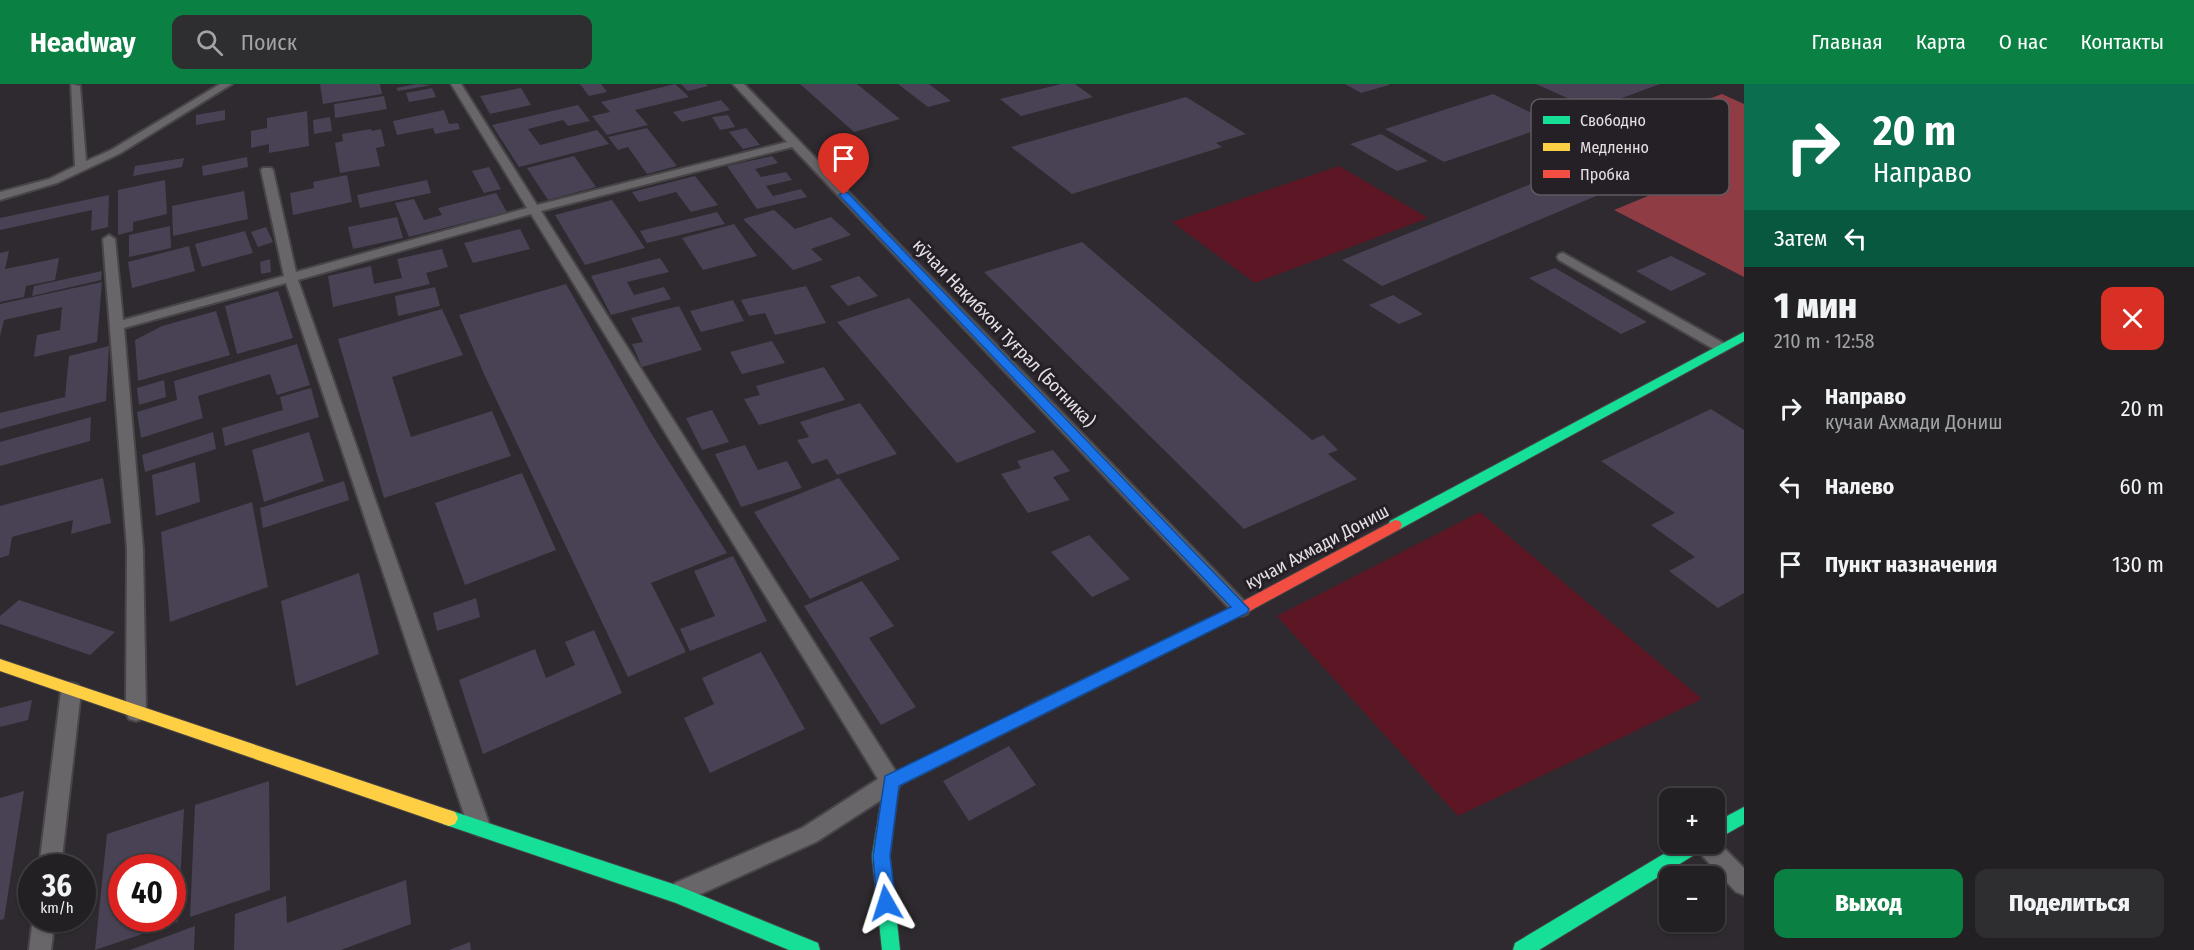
<!DOCTYPE html>
<html lang="ru">
<head>
<meta charset="utf-8">
<style>
	:root { --surface:#222023; --page:#2e2d30; --text:#f1f3f6; --muted:#a2a3a6; --line:#3f3e41; --accent:#0b8043 }
	body { margin:0; font-family:"Fira Sans Condensed",sans-serif; background:var(--page); color:var(--text); height:100vh; display:flex; flex-direction:column; font-size:22px; white-space:nowrap }
	* { box-sizing:border-box; margin:0 }
	p { font-size:20px; color:var(--muted) }
	.icon { flex:none; width:33px; height:33px; fill:none; stroke:currentColor; stroke-width:2; stroke-linecap:round; stroke-linejoin:round }
	.map { position:relative; flex:1; overflow:hidden }
	.side { display:flex; flex-direction:column; background:var(--surface); width:450px }
	.side>* { flex:none }
	.top-card { background:#0b6e4f; color:#fff; overflow:hidden }
	.buttons { position:absolute; left:1659px; top:704px; display:grid; gap:12px }
	.buttons a { display:grid; place-items:center; width:66px; height:66px; border-radius:12px; background:var(--surface); box-shadow:0 2px 4px #0004,0 0 0 2px var(--line); font-size:30px }
	.speed { position:absolute; left:18px; top:770px; display:flex; gap:12px; font-size:30px; font-weight:700; text-align:center }
	.speed>* { display:grid; place-content:center; width:78px; height:78px; border-radius:50%; background:var(--surface); box-shadow:0 2px 4px #0004,0 0 0 2px var(--line); line-height:1 }
	.speed small { font-size:15px; font-weight:400 }
	.speed .limit { border:9px solid #d22; background:#fff; color:#111 }
	.pin { position:absolute; display:grid; place-items:center; width:51px; height:51px; color:#fff; margin:-62px -26px; border-radius:50% 50% 50% 0; rotate:-45deg; box-shadow:0 0 6px #0007 }
	.pin .icon { rotate:45deg }
	.me { position:absolute; width:66px; margin:-33px; rotate:354deg; stroke-linejoin:round; filter:drop-shadow(0 0 4px #0008) }
	.turn { display:flex; align-items:center; gap:21px; height:126px; padding:0 30px; font-size:27px }
	.turn .icon { width:78px; height:78px; stroke-width:2.5 }
	.turn b { display:block; font-size:42px; line-height:51px }
	.then { display:flex; align-items:center; height:57px; padding:0 30px; background:#0003; gap:12px; font-size:22px }
	.round { display:grid; place-items:center; flex:none; width:63px; height:63px; border-radius:12px; background:var(--page) }
	.overview { display:flex; align-items:center; justify-content:space-between; height:102px; padding:0 30px }
	h1 { font-size:36px; font-weight:800; line-height:45px }
	.primary-button { display:flex; gap:12px; margin-top:auto; padding:12px 30px }
	.primary-button a { flex:1; height:69px; border-radius:12px; background:var(--accent); color:#fff; font-size:24px; font-weight:800; line-height:69px; text-align:center }
	.primary-button a+a { background:var(--page); color:var(--text) }
	ul { padding:0; list-style:none }
	li { display:flex; align-items:center; gap:18px; height:78px; padding:0 30px }
	li div { flex:1 }
	li b { display:block; font-size:22px }
	li em { font-style:normal }
	header { display:flex; align-items:center; gap:36px; box-sizing:border-box; height:84px; padding:0 30px; background:var(--accent); color:#fff }
	header strong { font-size:28px }
	nav { display:flex; gap:33px; margin-inline-start:auto; font-size:21px }
	.search { width:420px; height:54px; background:var(--page); display:flex; align-items:center; gap:15px; box-sizing:border-box; padding:0 21px; border-radius:12px; color:var(--muted); font-size:22px }
	main { display:flex; flex:1; min-height:0 }
	.map>svg:first-child { display:block }
</style>
</head>
<body>
<header>
<strong>Headway</strong>
<div class="search"><svg class="icon" aria-label="search" viewBox="0 0 24 24"><circle cx="10" cy="10" r="6"/><path d="M15 15l6 6"/></svg>Поиск</div>
<nav><a>Главная</a><a>Карта</a><a>О нас</a><a>Контакты</a></nav>
</header>
<main>
<div class="map">
<svg width="1744" height="866" viewBox="0 0 1744 866">
	<rect width="100%" height="100%" fill="#2e2a2f"/>
	<g fill="#5d1623">
		<path d="M1339,82L1428,134L1255,199L1172,138Z"/>
		<path d="M1480,428L1702,615L1458,732L1277,532Z"/>
	</g>
	<path fill="#8f3c45" d="M1722,10L1744,20V193L1614,126L1660,107L1574,65Z"/>
	<g fill="#484254" fill-rule="evenodd">
		<path d="M320,0H380L382,10L323,20Z"/>
		<path d="M417,0L432,1L398,7L396,4Z"/>
		<path d="M580,0H601L607,8L589,12Z"/>
		<path d="M675,0L689,13L635,26L648,41L607,51L592,32L610,28L601,18Z"/>
		<path d="M681,0H706L708,2L688,7Z"/>
		<path d="M800,0H857L900,35L854,48Z"/>
		<path d="M898,0H929L951,17L928,23Z"/>
		<path d="M1061,0H1075L1093,13L1021,32L1000,15Z"/>
		<path d="M1345,0H1389V1L1361,9Z"/>
		<path d="M1536,0H1660L1592,25Z"/>
		<path d="M432,4L436,13L409,18L406,9Z"/>
		<path d="M521,4L531,21L490,30L480,12Z"/>
		<path d="M1493,10L1554,40L1444,78L1385,45Z"/>
		<path d="M384,12L387,25L335,34L334,20Z"/>
		<path d="M1186,13L1246,50L1216,59L1222,63L1072,110L1011,63Z"/>
		<path d="M721,16L730,26L682,38L673,28Z"/>
		<path d="M578,21L590,37L568,42L563,36L528,45L540,61L597,46L609,60L519,83L492,41Z"/>
		<path d="M225,26V36L196,41V31Z"/>
		<path d="M444,26L449,40L458,39L460,45L435,50L433,44L397,51L393,37Z"/>
		<path d="M307,27L309,62L269,69V60L251,64V47L267,44V34Z"/>
		<path d="M728,31L735,43L720,46L712,33Z"/>
		<path d="M330,33L332,47L314,50L313,36Z"/>
		<path d="M647,44L677,82L647,90L628,63L618,66L608,53Z"/>
		<path d="M746,44L760,61L743,65L729,48Z"/>
		<path d="M371,45L372,47L381,45L385,62L376,64L380,82L340,89L335,59L343,57L342,50Z"/>
		<path d="M1381,50L1428,77L1397,87L1350,60Z"/>
		<path d="M574,72L596,103L548,116L527,84Z"/>
		<path d="M772,72L778,79L755,85L761,93L786,88L792,96L766,102L773,112L801,105L807,113L757,125L727,82Z"/>
		<path d="M247,73L248,83L203,92L202,82Z"/>
		<path d="M184,74L182,83L133,92L135,82Z"/>
		<path d="M1578,81L1620,102L1382,202L1342,176Z"/>
		<path d="M489,83L501,105L484,109L472,87Z"/>
		<path d="M347,91L352,118L293,131L290,109L314,104L313,98Z"/>
		<path d="M695,92L718,121L691,128L676,108L639,118L632,108Z"/>
		<path d="M165,96L167,130L133,138V147L118,151V106Z"/>
		<path d="M427,96L431,109L360,124L357,111Z"/>
		<path d="M244,107L248,135L173,152L172,122Z"/>
		<path d="M496,109L507,128L409,153L395,119L414,115L424,136L442,131L438,124Z"/>
		<path d="M109,111L108,143L91,147L92,126L0,146V134Z"/>
		<path d="M612,116L645,164L585,181L555,131Z"/>
		<path d="M774,126L795,145L831,133L851,151L811,165L823,176L793,186L743,135Z"/>
		<path d="M717,128L725,140L647,159L640,147Z"/>
		<path d="M397,133L403,154L353,165L348,143Z"/>
		<path d="M734,140L757,172L703,186L682,154Z"/>
		<path d="M170,142L171,164L129,173V151Z"/>
		<path d="M266,143L273,158L258,163L251,148Z"/>
		<path d="M520,145L530,165L473,179L464,159Z"/>
		<path d="M245,147L253,169L202,183L195,160Z"/>
		<path d="M1082,158L1312,356L1323,351L1338,366L1328,370L1357,395L1244,445L984,188Z"/>
		<path d="M189,162L195,187L132,204L128,178Z"/>
		<path d="M442,165L448,183L426,189L430,200L333,223L328,192L371,182L374,200L402,194L397,175Z"/>
		<path d="M9,167L5,185L59,174L55,196L26,202L24,213L0,218V169Z"/>
		<path d="M1671,172L1707,190L1671,207L1636,187Z"/>
		<path d="M660,174L669,188L627,198L634,211L664,203L671,215L611,231L591,192Z"/>
		<path d="M270,175L271,188L261,190L260,178Z"/>
		<path d="M1555,184L1647,238L1621,250L1529,194Z"/>
		<path d="M102,187L101,196L32,212L34,202Z"/>
		<path d="M859,192L878,212L848,222L830,202Z"/>
		<path d="M102,198L97,258L34,273L37,251L60,246L62,223L4,236L0,252V220Z"/>
		<path d="M566,200L651,349L727,469L651,499L686,568L628,593L484,290L459,231Z"/>
		<path d="M806,202L826,239L775,251L765,229L749,232L741,216Z"/>
		<path d="M435,203L440,222L398,232L395,212Z"/>
		<path d="M278,207L293,254L237,270L225,222Z"/>
		<path d="M1393,211L1423,230L1399,240L1369,221Z"/>
		<path d="M909,214L1036,348L957,379L837,238Z"/>
		<path d="M733,216L744,237L701,248L690,227Z"/>
		<path d="M679,222L702,266L642,283L632,260L643,258L631,234Z"/>
		<path d="M442,225L463,271L392,293L411,353L492,327L511,372L384,414L338,255Z"/>
		<path d="M216,227L230,271L138,297L135,256L162,242Z"/>
		<path d="M772,257L785,279L742,290L730,268Z"/>
		<path d="M297,260L310,301L277,311L270,290L198,312L203,334L141,354L137,328L177,316L174,297Z"/>
		<path d="M109,262L106,317L0,345V329L65,313L69,272Z"/>
		<path d="M824,283L845,316L759,341L744,315L760,311L756,302Z"/>
		<path d="M164,296L166,313L139,321L137,304Z"/>
		<path d="M311,304L319,333L225,362L222,344L283,326L280,313Z"/>
		<path d="M860,319L897,370L837,391L827,375L812,380L797,356L809,353L800,338Z"/>
		<path d="M1711,325L1744,346V509L1718,524L1669,487L1695,473L1651,441L1675,429L1601,377Z"/>
		<path d="M712,326L729,358L702,366L686,334Z"/>
		<path d="M91,333L90,357L0,382V358Z"/>
		<path d="M213,348L216,365L145,388L142,371Z"/>
		<path d="M309,348L324,397L264,418L252,366Z"/>
		<path d="M745,361L758,386L787,377L802,404L741,423L715,370Z"/>
		<path d="M1053,366L1070,387L1053,393L1070,416L1028,429L1001,390L1021,384L1017,377Z"/>
		<path d="M195,378L200,418L156,432L152,391Z"/>
		<path d="M522,389L556,466L465,501L435,419Z"/>
		<path d="M103,394L111,439L71,450L73,436L12,453L9,471L0,474V422Z"/>
		<path d="M839,394L900,475L810,515L754,428Z"/>
		<path d="M344,397L349,416L263,444L260,424Z"/>
		<path d="M252,418L268,503L170,538L161,448Z"/>
		<path d="M1089,451L1130,495L1092,513L1051,468Z"/>
		<path d="M733,472L767,537L690,567L680,545L715,532L694,487Z"/>
		<path d="M359,489L379,570L296,602L281,517Z"/>
		<path d="M862,497L894,542L869,554L916,623L881,641L804,522Z"/>
		<path d="M476,514L480,533L437,547L433,529Z"/>
		<path d="M19,516L115,548L90,571L0,540V532Z"/>
		<path d="M594,546L622,609L483,670L459,596L535,565L546,594L575,581L565,558Z"/>
		<path d="M761,568L805,645L710,689L684,634L714,620L702,594Z"/>
		<path d="M32,616L28,636L0,643V624Z"/>
		<path d="M1009,662L1036,701L969,737L943,697Z"/>
		<path d="M269,697L270,806L190,833L195,721Z"/>
		<path d="M24,707L4,835L0,836V714Z"/>
		<path d="M184,725L178,838L95,866L107,750ZM122,783H172V834H122Z"/>
		<path d="M406,796L411,840L341,866H234L235,830L286,812L287,839Z"/>
		<path d="M195,842L194,866H130Z"/>
		<path d="M470,858L471,866H449Z"/>
	</g>
	<g fill="none" stroke-linecap="round" stroke-linejoin="round">
		<g stroke="#484548" stroke-width="4">
			<g id="lane">
				<path d="M71,0L80,2L86,77L111,66L220,0H232L119,70L57,99L0,116V108L49,95L75,82Z"/>
				<path d="M451,0H461L537,121L787,58L733,0H744L1247,520L1250,525L1247,530L1241,532L1235,530L792,63L541,127L898,691L901,698L898,705L816,758L683,818L675,815L672,807L675,799L802,744L878,695L531,130L298,196L490,742L486,749L479,752L472,749L468,742L286,199L124,244L143,465L146,629L143,635L136,637L129,635L126,629L127,465L103,155L109,151L115,155L123,236L284,192L261,86L263,84H271L273,86L296,188L527,124Z"/>
				<path d="M1563,169L1727,261L1729,264L1722,268L1717,267L1559,176L1557,173L1559,170Z"/>
				<path d="M71,599L78,601L81,607L61,783H39L61,607L64,601Z"/>
				<path d="M1714,754L1744,784V811L1736,808L1697,766L1694,759H1714Z"/>
				<path d="M33,834H55L51,866H29Z"/>
			</g>
		</g>
		<g stroke="#484548" stroke-width="2">
			<g id="fast">
				<path d="M1744,248V257L1400,445H1390L1388,441L1390,437Z"/>
				<path d="M1030,622L1036,624L1038,629L1036,634L899,702L890,772L900,866H882L872,772L885,693Z"/>
				<path d="M1744,723V740L1714,757V739Z"/>
				<path d="M449,726L676,801L818,859L820,866H789L676,819L449,742L443,740L440,734L443,728Z"/>
				<path d="M1682,759H1707L1704,765L1539,866H1513L1515,859Z"/>
			</g>
		</g>
		<g stroke="#484548" stroke-width="2">
			<path id="slow" d="M0,575L449,726L455,728L458,734L455,740L449,742L0,587Z"/>
		</g>
		<g stroke="#484548" stroke-width="2">
			<path id="jam" d="M1395,436L1400,437L1402,441L1400,445L1246,529L1036,634L1030,636L1024,634L1022,629L1024,624L1236,521Z"/>
		</g>
		<use href="#lane" fill="#686669" fill-rule="evenodd"/>
		<use href="#fast" fill="#16e098" fill-rule="evenodd"/>
		<use href="#slow" fill="#ffcf43" fill-rule="evenodd"/>
		<use href="#jam" fill="#f24e42" fill-rule="evenodd"/>
	</g>
	<path fill="#1a73e8" stroke="#114b97" stroke-width="1.5" d="M844,108L848,109L1249,525L1247,529L899,702L890,772L896,819L893,825L886,828L880,825L877,819L873,772L885,692L1231,523L841,113L839,111Z"/>
	<g text-anchor="middle" dominant-baseline="central" stroke-width="6" stroke-linejoin="round" paint-order="stroke">
		<g font-size="18" fill="#e4e0e4" stroke="#252026">
			<text transform="translate(1004 249) rotate(46)">кӯчаи Нақибхон Туғрал (Ботника)</text>
			<text transform="translate(1317 463) rotate(-28)">кучаи Ахмади Дониш</text>
		</g>
	</g>
	<rect x="1531" y="15" width="198" height="96" rx="9" fill="#252026" stroke="#5e5a5f" stroke-width="1.5"/>
	<rect x="1543" y="32" width="27" height="8" fill="#16e098"/>
	<rect x="1543" y="59" width="27" height="8" fill="#ffcf43"/>
	<rect x="1543" y="86" width="27" height="8" fill="#f24e42"/>
	<g font-size="16" fill="#e4e0e4">
		<text x="1580" y="42">Свободно</text>
		<text x="1580" y="69">Медленно</text>
		<text x="1580" y="96">Пробка</text>
	</g>
</svg>
<div class="buttons">
<a>+</a>
<a>−</a>
</div>
<div class="speed"><div>36<small>km/h</small></div><div class="limit">40</div></div>
<div class="pin" style="left:844px;top:111px;background:#d93025"><svg class="icon" aria-label="arrive" viewBox="0 0 24 24"><path d="M6 21V4h12l-3 4 3 4H6"/></svg></div>
<svg class="me" style="left:886px;top:819px" viewBox="-20 -20 40 40"><path d="M0-17L14 15 0 8-14 15z" fill="#1a73e8" stroke="#fff" stroke-width="4"/></svg>
</div>
<section class="side">
<div class="top-card">
<div class="turn"><svg class="icon" aria-label="right" viewBox="0 0 24 24"><path d="M7 20v-9h11M14 6l5 5-5 5"/></svg><div><b>20 m</b>Направо</div></div>
<div class="then">Затем<svg class="icon" aria-label="left" viewBox="0 0 24 24"><path d="M17 20v-9H6M10 6l-5 5 5 5"/></svg></div>
</div>
<div class="overview"><div><h1>1 мин</h1><p>210 m · 12:58</p></div><a class="round" style="background:#d93025;color:#fff"><svg class="icon" aria-label="close" viewBox="0 0 24 24"><path d="M6 6l12 12M18 6L6 18"/></svg></a></div>
<ul>
<li><svg class="icon" aria-label="right" viewBox="0 0 24 24"><path d="M7 20v-9h11M14 6l5 5-5 5"/></svg><div><b>Направо</b><p>кучаи Ахмади Дониш</p></div><em>20 m</em></li>
<li><svg class="icon" aria-label="left" viewBox="0 0 24 24"><path d="M17 20v-9H6M10 6l-5 5 5 5"/></svg><div><b>Налево</b></div><em>60 m</em></li>
<li><svg class="icon" aria-label="arrive" viewBox="0 0 24 24"><path d="M6 21V4h12l-3 4 3 4H6"/></svg><div><b>Пункт назначения</b></div><em>130 m</em></li>
</ul>
<div class="primary-button"><a>Выход</a><a>Поделиться</a></div>
</section>
</main>
</body>
</html>
